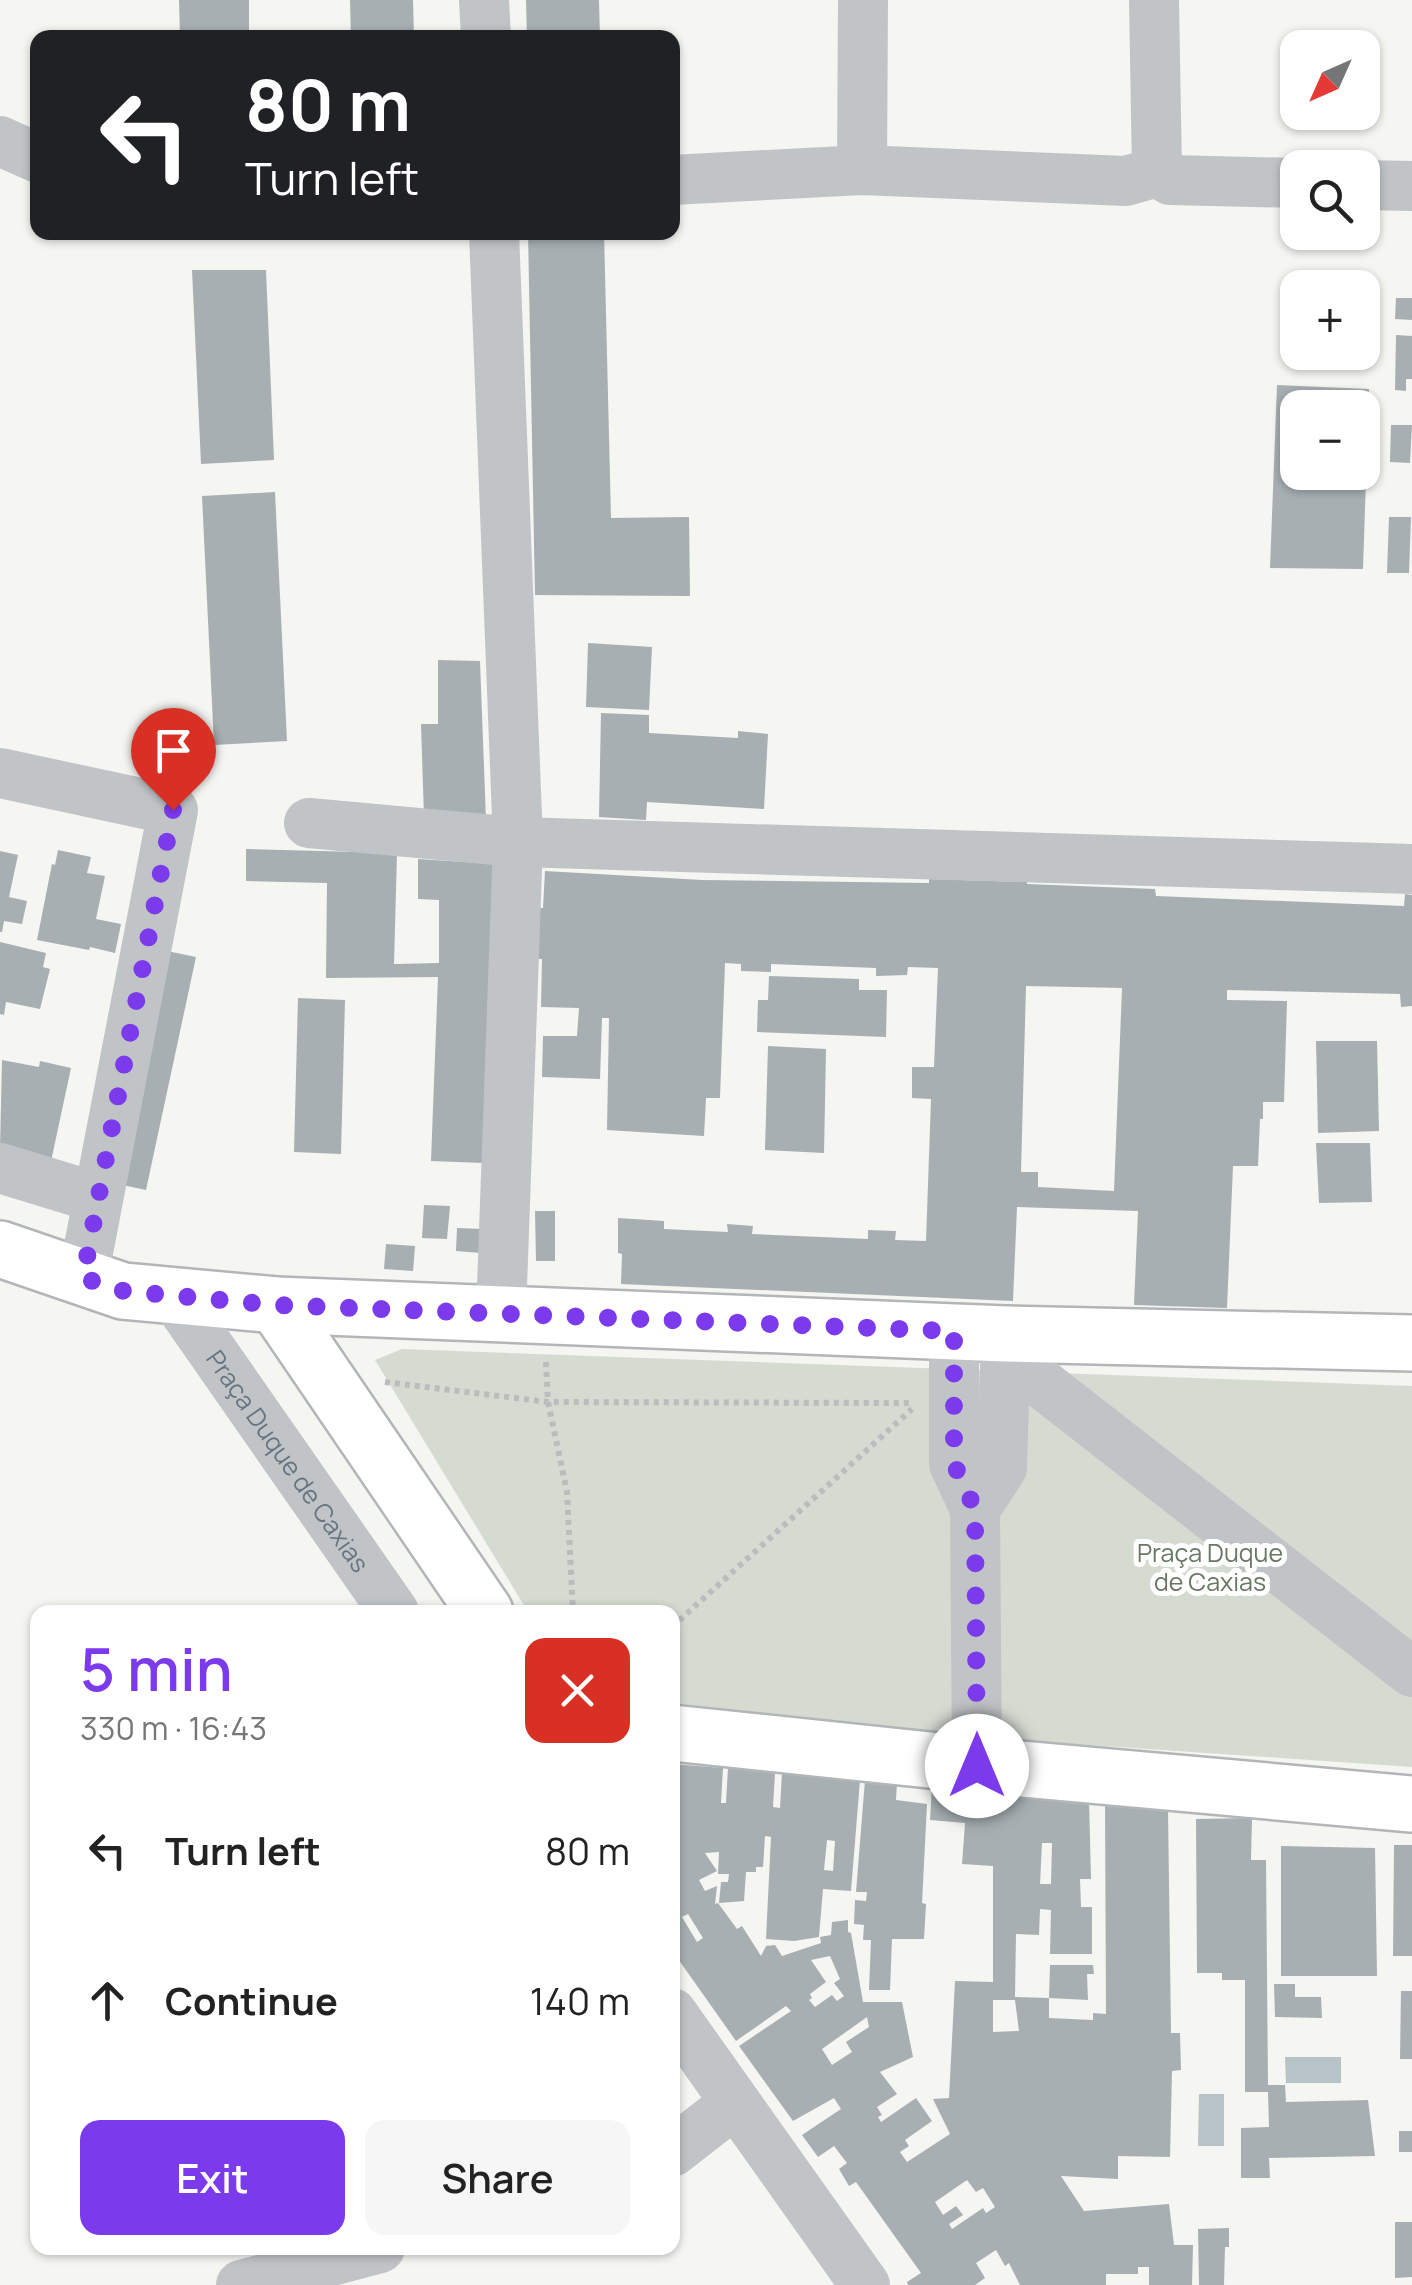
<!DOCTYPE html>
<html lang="en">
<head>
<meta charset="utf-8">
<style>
	:root { --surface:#fff; --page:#f6f6f6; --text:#222; --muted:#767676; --accent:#7c3aed }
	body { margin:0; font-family:Manrope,sans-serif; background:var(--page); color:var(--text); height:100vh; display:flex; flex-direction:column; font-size:38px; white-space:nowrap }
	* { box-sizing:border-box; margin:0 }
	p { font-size:32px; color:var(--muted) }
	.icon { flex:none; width:55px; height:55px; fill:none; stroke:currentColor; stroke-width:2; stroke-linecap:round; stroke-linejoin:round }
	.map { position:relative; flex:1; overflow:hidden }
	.drawer { position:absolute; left:30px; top:1605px; width:650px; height:650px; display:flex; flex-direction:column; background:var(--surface); border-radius:20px; box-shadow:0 2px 8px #0004 }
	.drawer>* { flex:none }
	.top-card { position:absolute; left:30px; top:30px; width:650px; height:210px; border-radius:20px; box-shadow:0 2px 8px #0004; background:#202124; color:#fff; overflow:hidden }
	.needle { width:65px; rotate:225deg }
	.tools { position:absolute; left:1280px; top:30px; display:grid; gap:20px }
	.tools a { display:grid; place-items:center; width:100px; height:100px; border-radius:20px; background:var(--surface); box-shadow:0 2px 8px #0004; font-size:50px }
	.pin { position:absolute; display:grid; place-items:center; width:85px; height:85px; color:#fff; margin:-102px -42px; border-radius:50% 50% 50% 0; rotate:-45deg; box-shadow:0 0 10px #0007 }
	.pin .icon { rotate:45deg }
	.me { position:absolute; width:110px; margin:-55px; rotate:0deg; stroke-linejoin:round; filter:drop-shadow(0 0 8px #0008) }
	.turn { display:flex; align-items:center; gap:35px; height:210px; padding:0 50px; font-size:45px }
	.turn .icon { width:130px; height:130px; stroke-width:2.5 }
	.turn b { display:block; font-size:70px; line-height:85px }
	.round { display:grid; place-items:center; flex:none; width:105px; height:105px; border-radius:20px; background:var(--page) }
	.head { display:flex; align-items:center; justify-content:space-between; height:170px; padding:0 50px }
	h1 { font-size:60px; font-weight:600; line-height:75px; color:var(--accent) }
	.button { display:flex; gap:20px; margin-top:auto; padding:20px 50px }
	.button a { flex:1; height:115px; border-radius:20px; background:var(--accent); color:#fff; font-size:40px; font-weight:600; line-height:115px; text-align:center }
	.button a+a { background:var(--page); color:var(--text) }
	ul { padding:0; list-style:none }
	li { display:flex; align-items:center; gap:30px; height:150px; padding:0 50px }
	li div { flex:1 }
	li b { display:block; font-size:38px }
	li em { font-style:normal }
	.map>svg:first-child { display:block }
</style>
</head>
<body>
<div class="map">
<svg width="1412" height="2285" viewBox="0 0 1412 2285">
	<rect width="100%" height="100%" fill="#f5f5f1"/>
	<path fill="#d6dbd2" d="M402,1349L1412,1386V1767L927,1734L673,1707L672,1612H528L375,1360Z"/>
	<g fill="#b8c3c7">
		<path d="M1285,2057H1341V2083H1286Z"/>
		<path d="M1199,2094H1224V2146H1198Z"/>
	</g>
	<g fill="#a7afb3" fill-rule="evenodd">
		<path d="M179,0H249V38H180Z"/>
		<path d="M350,0H413L414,38H351Z"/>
		<path d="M526,0H599L600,38H527Z"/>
		<path d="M528,232H604L611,518L689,517L690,596L535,595Z"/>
		<path d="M192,270H266L274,460L201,464Z"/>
		<path d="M1396,298H1412V320L1395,319Z"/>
		<path d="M1396,335L1412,336V379H1406V391L1395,390Z"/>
		<path d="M1277,385L1369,389L1363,569L1270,568ZM1298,408H1362V472H1298Z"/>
		<path d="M1391,425H1412L1410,463L1390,462Z"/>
		<path d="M275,492L287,741L214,745L202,496Z"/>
		<path d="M1389,517H1411L1409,573H1387Z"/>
		<path d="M588,643L652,647L649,710L586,707Z"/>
		<path d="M438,660L480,661L486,820L424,817L421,724H438Z"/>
		<path d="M601,713L649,715V733L738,738V731L768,734L764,809L647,802L646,820L599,817Z"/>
		<path d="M246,849L397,853L394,964L439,963V900L418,899V859L496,864L484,1163L431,1161L438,977L326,978L327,883L246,881Z"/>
		<path d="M58,850L91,857L87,873L105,876L96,919L121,924L115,953L90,947L89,950L37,940L52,864L55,865Z"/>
		<path d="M0,851L18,855L9,897L27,901L22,924L4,921L2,932H0Z"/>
		<path d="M545,871L702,880L929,883V879L1027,882V884L1155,889L1156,896L1404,906L1405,894L1412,895V1006L1401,1007L1400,994L1227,990V1000L1287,1001L1284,1102H1263V1119H1260L1258,1166H1233L1227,1308L1134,1305L1138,1211L1017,1207L1013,1301L621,1284L622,1254L618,1253V1218L664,1221V1229L728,1232L727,1224L753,1226L752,1234L868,1239V1230L896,1231L895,1240L926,1241L931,1099L912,1098V1067H934L938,968L908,967L907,975L876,976V968L771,964V972L741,971V964L725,963L720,1098H706L704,1136L607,1130L609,1018H602L600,1079L542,1077L543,1036H577L579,1008L541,1007L542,959L526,958L528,908H543ZM1026,986L1122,988L1114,1191L1038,1187V1172H1021Z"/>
		<path d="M0,942L46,953L43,967L50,969L40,1009L6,1002L4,1015L0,1014Z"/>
		<path d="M167,951L196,957L146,1190L118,1184Z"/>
		<path d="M769,976L859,979V990H887L886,1037L757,1032L758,1000H768Z"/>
		<path d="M298,998L345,1000L341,1154L294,1152Z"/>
		<path d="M1316,1041H1377L1379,1131L1318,1133Z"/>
		<path d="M768,1046L826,1049L824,1153L765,1150Z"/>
		<path d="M2,1060L39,1067L40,1061L71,1068L50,1166L0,1149Z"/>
		<path d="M1316,1143H1370L1372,1202L1319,1203Z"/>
		<path d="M424,1205L450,1206L447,1239L422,1238Z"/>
		<path d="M535,1211H555V1261H536Z"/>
		<path d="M457,1228L483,1229L481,1253L456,1251Z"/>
		<path d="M386,1244L415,1246L413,1271L384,1269Z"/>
		<path d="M672,1764L723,1768L721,1803H726L728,1768L775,1773L773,1807L780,1808L782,1773L860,1780L851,1891L823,1889L819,1937L794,1941L766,1939L771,1837L765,1836L763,1867H756V1872H746L744,1901L719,1903L721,1882H728L729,1874H718L719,1852L705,1853L717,1871L699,1880L705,1891L717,1886L715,1904L718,1903L737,1929L742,1926L761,1956L766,1946L775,1945L782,1956L821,1943L820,1937L831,1935L832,1922L848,1920V1932L851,1933L863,2002H902L913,2057L880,2072L897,2094L877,2107L882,2115L878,2117L881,2122L916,2098L932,2121L905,2140L909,2146L900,2152L907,2162L950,2134L933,2099L949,2098L955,1981L993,1982V1866L962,1864L965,1823L930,1820L932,1786L1089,1800L1091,1879H1080L1081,1907H1092V1954H1050L1051,1910L1040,1909L1039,1935L1016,1934L1015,1997L1049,1998V2018L1093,2020V2013L1106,2014L1105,1802L1168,1809L1171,2033H1180L1181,2070L1172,2071L1170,2157L1118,2156V2179L1061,2176L1084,2211L1169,2204L1174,2245H1193L1192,2285H1149V2267H1138V2274H1106V2285H1020L1009,2263L1005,2266L996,2250L976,2263L985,2278L975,2285H908L907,2282L921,2273L856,2182L849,2186L839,2169L847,2163L834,2146L818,2157L802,2135L841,2109L834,2098L793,2121L739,2046L791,2011L786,2006L736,2041L676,1956L680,1954L672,1943ZM827,1840L835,1841L833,1871L824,1870ZM1042,1843H1052L1051,1884H1040ZM688,1914L703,1938L697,1942L682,1917ZM830,1956L840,1979L834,1983L844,1996L837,2001L832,1995L815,2007L809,2000L812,1998L810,1994L826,1982L811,1960ZM993,2000H1015L1019,2031L993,2032ZM867,2017L869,2027L846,2042L852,2052L832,2065L822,2049ZM967,2180L976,2192L983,2188L995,2207L986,2213L983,2208L952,2229L949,2224L963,2215L956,2206L943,2215L935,2202Z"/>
		<path d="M865,1780L897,1782L896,1800L927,1804L922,1903L926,1904L924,1939H892L890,1990H869L871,1940H863L864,1925L854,1924L855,1900L866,1901L867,1892H856Z"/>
		<path d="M1252,1818L1251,1860H1266L1268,2085H1285L1286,2102L1368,2100L1375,2156L1269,2158L1270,2178H1241V2128L1269,2127L1268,2092H1245V1980H1222V1973H1197L1196,1819Z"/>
		<path d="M1394,1845H1412V1956H1393Z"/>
		<path d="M1281,1846L1375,1848L1377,1976H1281Z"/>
		<path d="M1050,1965H1093L1094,1974H1087L1088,2000L1049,1998Z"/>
		<path d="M1274,1984H1295V1997H1321L1322,2018L1275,2017Z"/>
		<path d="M1401,1991H1412V2059H1400Z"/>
		<rect x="1399" y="2131" width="13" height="21"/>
		<path d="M1395,2222H1412V2277L1395,2278Z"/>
		<path d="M1229,2228V2247H1225L1224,2285H1199L1198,2229Z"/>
	</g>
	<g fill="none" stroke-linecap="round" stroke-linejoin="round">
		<g stroke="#b2b6b9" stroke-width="60">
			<g id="major">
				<path d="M0,1249L123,1291L276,1305L1006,1334L1412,1343"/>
				<path d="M276,1305L485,1612"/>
				<path d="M672,1733L977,1765L1412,1804"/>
			</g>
		</g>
		<g stroke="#babcbe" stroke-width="6" stroke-dasharray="5 5" stroke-linecap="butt">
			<path d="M546,1362L548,1402L567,1492L573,1612"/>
			<path d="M385,1382L548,1402L913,1403"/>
			<path d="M672,1627L912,1409"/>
		</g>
		<g stroke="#c0c4c7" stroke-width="50">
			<path d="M484,0L486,38"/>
			<path d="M1154,0L1157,172"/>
			<path d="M0,141L38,158"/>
			<path d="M862,170L863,0"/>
			<path d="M672,180L862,170L1126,181L1157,172L1170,180L1298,183"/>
			<path d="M1362,185L1412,186"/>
			<path d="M494,232L518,842L501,1314"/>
			<path d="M0,773L173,810L83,1278"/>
			<path d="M309,823L518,842L1412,869"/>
			<path d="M0,1168L98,1198"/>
			<path id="s1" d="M173,1295L394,1612"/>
			<path d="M954,1331V1464L975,1509L977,1765"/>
			<path d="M1005,1355L1412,1672"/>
			<path d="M975,1509L1002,1468L1006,1334"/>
			<path d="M672,2013L865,2285"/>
			<path d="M672,2152L735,2103"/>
			<path d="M241,2285L380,2248"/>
		</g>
		<use href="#major" stroke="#fff" stroke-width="55"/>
	</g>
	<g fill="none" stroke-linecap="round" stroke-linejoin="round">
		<path stroke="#7c3aed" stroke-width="18" stroke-dasharray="0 32.4" d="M173,810L83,1278L124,1291L276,1305L954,1331V1464L975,1509L977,1766"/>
	</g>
	<g text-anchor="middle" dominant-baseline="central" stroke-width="10" stroke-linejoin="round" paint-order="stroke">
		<g font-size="25" fill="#667580" stroke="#fff">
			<text stroke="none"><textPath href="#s1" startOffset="202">Praça Duque de Caxias</textPath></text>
		</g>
		<g font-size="25" fill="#687864" stroke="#fff">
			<text x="1210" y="1552">Praça Duque<tspan x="1210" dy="29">de Caxias</tspan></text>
		</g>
	</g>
</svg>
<div class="tools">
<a><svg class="needle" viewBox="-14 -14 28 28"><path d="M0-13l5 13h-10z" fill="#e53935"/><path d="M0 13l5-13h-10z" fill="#767676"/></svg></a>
<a><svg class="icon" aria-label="search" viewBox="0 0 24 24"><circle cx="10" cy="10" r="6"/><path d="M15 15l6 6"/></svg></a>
<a>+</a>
<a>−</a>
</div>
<div class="pin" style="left:173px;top:810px;background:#d93025"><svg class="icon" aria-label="arrive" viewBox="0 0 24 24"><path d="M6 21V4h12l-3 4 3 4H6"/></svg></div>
<svg class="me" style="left:977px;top:1766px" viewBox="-20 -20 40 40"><circle r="19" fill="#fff"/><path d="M0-13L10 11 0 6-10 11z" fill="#7c3aed"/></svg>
<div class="top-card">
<div class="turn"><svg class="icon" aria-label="left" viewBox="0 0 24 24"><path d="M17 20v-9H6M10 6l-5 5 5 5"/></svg><div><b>80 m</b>Turn left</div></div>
</div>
<section class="drawer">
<div class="head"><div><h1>5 min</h1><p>330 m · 16:43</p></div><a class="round" style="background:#d93025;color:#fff"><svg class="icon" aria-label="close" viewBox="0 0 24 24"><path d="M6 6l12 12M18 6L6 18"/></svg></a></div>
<ul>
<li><svg class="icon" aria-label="left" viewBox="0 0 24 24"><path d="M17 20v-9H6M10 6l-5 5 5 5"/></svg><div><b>Turn left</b></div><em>80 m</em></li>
<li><svg class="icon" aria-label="ahead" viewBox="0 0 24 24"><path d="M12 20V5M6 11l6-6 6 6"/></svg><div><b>Continue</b></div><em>140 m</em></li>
</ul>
<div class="button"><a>Exit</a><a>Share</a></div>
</section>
</div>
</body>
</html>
